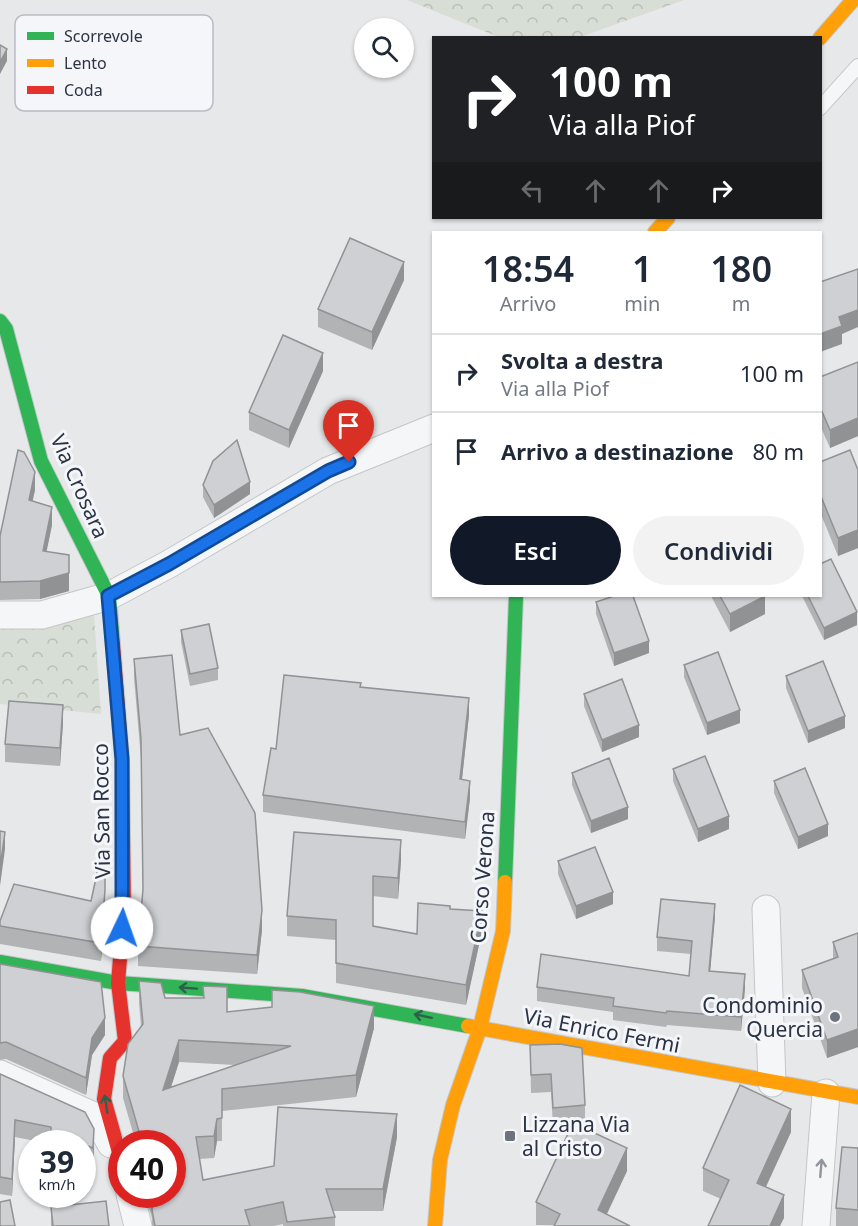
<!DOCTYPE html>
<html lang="it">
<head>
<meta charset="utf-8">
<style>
	:root { --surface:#fff; --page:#f2f2f3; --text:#1f2937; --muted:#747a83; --line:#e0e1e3; --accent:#111827 }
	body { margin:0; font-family:"Noto Sans",sans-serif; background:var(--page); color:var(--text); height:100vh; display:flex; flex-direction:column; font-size:22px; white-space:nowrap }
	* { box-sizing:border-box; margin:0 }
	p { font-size:20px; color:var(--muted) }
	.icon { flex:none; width:33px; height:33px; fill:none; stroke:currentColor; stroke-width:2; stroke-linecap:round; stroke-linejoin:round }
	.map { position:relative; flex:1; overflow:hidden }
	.panel { position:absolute; left:432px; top:231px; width:390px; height:366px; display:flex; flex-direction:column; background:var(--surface); border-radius:0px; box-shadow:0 2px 4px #0004 }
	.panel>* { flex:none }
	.top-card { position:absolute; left:432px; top:36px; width:390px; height:183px; border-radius:0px; box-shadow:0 2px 4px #0004; background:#202124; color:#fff; overflow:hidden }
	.controls { position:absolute; left:354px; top:18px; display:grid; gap:12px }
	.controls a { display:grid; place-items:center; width:60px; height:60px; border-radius:50%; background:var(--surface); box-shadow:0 2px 4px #0004; font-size:30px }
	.speed { position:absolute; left:18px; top:1130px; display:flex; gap:12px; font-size:30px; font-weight:700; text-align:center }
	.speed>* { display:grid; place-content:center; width:78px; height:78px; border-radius:50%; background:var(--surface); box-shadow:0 2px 4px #0004; line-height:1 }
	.speed small { font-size:15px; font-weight:400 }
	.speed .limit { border:9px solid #d22; background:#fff; color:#111 }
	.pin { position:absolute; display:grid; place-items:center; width:51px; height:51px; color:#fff; margin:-62px -26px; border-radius:50% 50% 50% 0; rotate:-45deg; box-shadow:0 0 6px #0007 }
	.pin .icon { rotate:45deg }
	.me { position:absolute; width:66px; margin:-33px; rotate:3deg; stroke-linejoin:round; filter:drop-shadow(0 0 4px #0008) }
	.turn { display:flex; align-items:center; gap:21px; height:126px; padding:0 18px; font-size:27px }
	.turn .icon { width:78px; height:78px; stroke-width:2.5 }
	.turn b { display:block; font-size:42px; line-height:51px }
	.lanes { display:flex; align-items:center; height:57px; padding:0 18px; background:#0003; justify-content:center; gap:30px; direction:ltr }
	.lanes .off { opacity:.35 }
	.eta { display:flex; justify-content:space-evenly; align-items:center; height:102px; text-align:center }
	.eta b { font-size:36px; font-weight:600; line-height:42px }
	.action { display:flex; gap:12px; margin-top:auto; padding:12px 18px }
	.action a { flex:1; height:69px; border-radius:36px; background:var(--accent); color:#fff; font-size:24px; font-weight:600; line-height:69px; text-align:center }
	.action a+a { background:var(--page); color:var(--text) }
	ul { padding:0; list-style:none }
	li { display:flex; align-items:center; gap:18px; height:78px; padding:0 18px; border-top:2px solid var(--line) }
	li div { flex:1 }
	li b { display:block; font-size:22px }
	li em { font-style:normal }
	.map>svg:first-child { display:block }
</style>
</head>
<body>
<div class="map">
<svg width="858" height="1226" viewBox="0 0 858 1226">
	<defs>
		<pattern id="forest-crowns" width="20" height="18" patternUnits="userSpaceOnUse" patternTransform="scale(1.5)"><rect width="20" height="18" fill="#d6ded6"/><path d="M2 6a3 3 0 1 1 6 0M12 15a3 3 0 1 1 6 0" fill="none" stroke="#b8bfb9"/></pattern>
	</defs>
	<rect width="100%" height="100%" fill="#e6e8ea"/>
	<g fill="url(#forest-crowns)">
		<path d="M407,0H684L580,37L501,38Z"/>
		<path d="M94,616L101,714L0,704V621Z"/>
	</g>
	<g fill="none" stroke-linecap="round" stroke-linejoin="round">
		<g stroke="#c4c6c8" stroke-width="16">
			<path id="lane" d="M820,108L858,66"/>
		</g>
		<g stroke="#c4c6c8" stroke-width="29">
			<g id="street">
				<path d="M0,615H42L109,596L169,564L328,471L434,428"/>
				<path d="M766,909L772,1083"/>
				<path d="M0,1074L96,1117L111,1144"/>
				<path d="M130,1194L138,1226"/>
				<path d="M816,1226L826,1093"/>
			</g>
		</g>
		<g stroke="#c4c6c8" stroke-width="16">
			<g id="fast">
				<path d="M0,321L6,329L41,461L109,596L113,644"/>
				<path d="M505,882L516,596"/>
				<path d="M0,962L118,983L302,996L468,1026"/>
			</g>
		</g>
		<g stroke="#c4c6c8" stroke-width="16">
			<g id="slow">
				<path d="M820,38L853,0"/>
				<path d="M655,232L668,218"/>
				<path d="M468,1026L858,1097"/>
				<path d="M435,1226L440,1160L453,1105L480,1028L503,931L505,882"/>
			</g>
		</g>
		<g stroke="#c4c6c8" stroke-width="16">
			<path id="jam" d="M113,644L122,759L124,909L118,983L125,1041L110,1058L104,1099L122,1163"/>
		</g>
		<use href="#lane" stroke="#f5f6f7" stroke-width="14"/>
		<use href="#street" stroke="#f5f6f7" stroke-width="27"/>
		<use href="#fast" stroke="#30b455" stroke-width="14"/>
		<use href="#slow" stroke="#ff9f0a" stroke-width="14"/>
		<use href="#jam" stroke="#e5322d" stroke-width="14"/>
	</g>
	<g fill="#b1b3b5" fill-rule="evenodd">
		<path d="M404,280L372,350L318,327V309Z"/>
		<path d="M858,362V436L830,448L820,425V377Z"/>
		<path d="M323,371L289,448L249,430V412Z"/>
		<path d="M820,462L858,470V548L838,556L820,512Z"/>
		<path d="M203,485L250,494L214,518L203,497Z"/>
		<path d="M35,490L32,501L52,525L46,552L69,555V591L40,599L0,600V536Z"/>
		<path d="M711,596H765V614L730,632Z"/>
		<path d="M802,596H820L857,625L824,640Z"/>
		<path d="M596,602L649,653L614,666L596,614Z"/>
		<path d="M181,630L218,668V680L190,686L181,642Z"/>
		<path d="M134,659L180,735L262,930L257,974L138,966V946L143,892L141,759L134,678Z"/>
		<path d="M684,665L740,723L707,735L684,677Z"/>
		<path d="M786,676L845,728L808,743L786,688Z"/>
		<path d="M361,687L469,715L462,779L470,798L465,839L263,812V795L276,749Z"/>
		<path d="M584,694L639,737L602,752L584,706Z"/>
		<path d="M63,723L60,766L5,762V744Z"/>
		<path d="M673,769L729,829L698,842L673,781Z"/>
		<path d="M572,773L628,819L591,833L572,785Z"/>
		<path d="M774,781L828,836L798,849L774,793Z"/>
		<path d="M401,861L398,899L373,896V926L417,934L450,909L482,931L466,1005L336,983V940L287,936V916Z"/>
		<path d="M558,861L613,904L576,919L558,874Z"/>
		<path d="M105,908L101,961L0,944V921Z"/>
		<path d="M715,917L710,971L745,988L741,1031L667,1025L666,1027L613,1020V1012L537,1001V987L689,976L691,954L657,951V937Z"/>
		<path d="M858,933V1047L827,1058L802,988V970L833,959V942Z"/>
		<path d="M0,964L105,1035L92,1055L86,1095L6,1059L0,1060Z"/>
		<path d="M139,981L165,998H203V986L227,1012L374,1028L356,1097L222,1111V1141H217L214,1158L199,1159L203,1180L274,1166L397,1137L383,1211H333L335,1217V1226H283V1224L274,1226H152V1218L145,1194H172V1143H136L123,1098V1076L141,1026L139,1003ZM179,1062L235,1065L171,1087Z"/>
		<path d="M530,1045L585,1105V1123L575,1124L627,1171L607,1214L630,1226L536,1225V1202L573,1124L553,1126L551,1092L531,1093Z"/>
		<path d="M0,1074L94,1146L93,1165L82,1161V1143H46L15,1137L12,1196L0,1194Z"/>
		<path d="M791,1132L766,1187L784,1218L721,1199L703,1191V1168Z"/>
		<path d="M858,1148V1226H836V1208Z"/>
		<path d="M51,1207L109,1226H51Z"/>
	</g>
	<g fill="#909294">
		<path d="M7,49V61L0,74V62Z"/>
		<path d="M404,262V280L372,350V332Z"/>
		<path d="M858,310V327L842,334V344L820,352V334L839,317Z"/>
		<path d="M323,353V371L289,448V430Z"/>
		<path d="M858,418V436L830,448V430Z"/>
		<path d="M35,472V490L29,518V500Z"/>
		<path d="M250,482V494L214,518V505Z"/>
		<path d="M52,507V525L43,569V551Z"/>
		<path d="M858,530V548L838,556V538Z"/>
		<path d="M69,573V591L40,599V581Z"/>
		<path d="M765,596V614L730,632V614Z"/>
		<path d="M857,612V625L824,640V628Z"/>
		<path d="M649,641V653L614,666V653Z"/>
		<path d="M469,698V715L460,797V779Z"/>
		<path d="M63,705V723L60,766V748Z"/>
		<path d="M740,710V723L707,735V723Z"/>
		<path d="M845,716V728L808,743V731Z"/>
		<path d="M639,725V737L602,752V740Z"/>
		<path d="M470,781V798L465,839V822Z"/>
		<path d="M628,807V819L591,833V821Z"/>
		<path d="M729,816V829L698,842V829Z"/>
		<path d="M828,824V836L798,849V837Z"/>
		<path d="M5,832V849L0,886V868Z"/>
		<path d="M401,840V861L398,899V878Z"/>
		<path d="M105,890V908L101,961V943Z"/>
		<path d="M613,892V904L576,919V906Z"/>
		<path d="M715,904V917L709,985V971Z"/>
		<path d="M262,910V930L257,974V955Z"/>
		<path d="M482,911V931L466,1005V985Z"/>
		<path d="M745,974V988L741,1031V1017Z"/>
		<path d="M374,1006V1028L356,1097V1075Z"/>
		<path d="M105,1018V1035L92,1055L86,1095V1078L92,1038Z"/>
		<path d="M858,1029V1047L827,1058V1040Z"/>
		<path d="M179,1040V1062L163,1112V1090Z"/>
		<path d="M791,1109V1132L757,1206V1183Z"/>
		<path d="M397,1114V1137L383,1211V1189Z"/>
		<path d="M217,1119V1141L214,1158V1136Z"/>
		<path d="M15,1120V1137L12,1196V1179Z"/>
		<path d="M94,1129V1146L93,1165V1148Z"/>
		<path d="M627,1148V1171L601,1226L598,1210Z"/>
		<path d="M784,1195V1218L780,1226H770Z"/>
	</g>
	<g fill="#ced0d3" stroke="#909294" stroke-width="1.5" fill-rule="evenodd">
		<path d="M0,45L7,49L0,62Z"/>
		<path d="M350,238L404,262L372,332L318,309Z"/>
		<path d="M858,269V310L839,317L842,326L820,334V282Z"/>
		<path d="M283,335L323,353L289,430L249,412Z"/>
		<path d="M858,362V418L830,430L820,407V377Z"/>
		<path d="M237,440L250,482L214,505L203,485L213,461Z"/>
		<path d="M18,450L24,452L35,472L29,500L52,507L43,551L69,555V573L40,581L0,582V536Z"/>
		<path d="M850,450L858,470V530L838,538L820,494V462Z"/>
		<path d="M831,559L857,612L824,628L808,596H820V564Z"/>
		<path d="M614,596H633L649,641L614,653L596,602Z"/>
		<path d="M720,596H765L730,614Z"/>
		<path d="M209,624L218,668L190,674L181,630Z"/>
		<path d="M718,652L740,710L707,723L684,665Z"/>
		<path d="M172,655L180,735L208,728L255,813L262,910L257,955L138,946L143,889L141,739L134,659Z"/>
		<path d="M823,661L845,716L808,731L786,676Z"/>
		<path d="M284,675L361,683L360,687L469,698L460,779L470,781L465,822L263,795L271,748L276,749Z"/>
		<path d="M622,679L639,725L602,740L584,694Z"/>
		<path d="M9,701L63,705L60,748L5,744Z"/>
		<path d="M705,756L729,816L698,829L673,769Z"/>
		<path d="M609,758L628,807L591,821L572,773Z"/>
		<path d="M805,768L828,824L798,837L774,781Z"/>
		<path d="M0,831L5,832L0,868Z"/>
		<path d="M294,832L401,840L398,878L373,876V926L417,934L418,903L450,906V909L482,911L466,985L336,963V920L287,916Z"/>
		<path d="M595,847L613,892L576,906L558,861Z"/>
		<path d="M101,855L105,856V890L101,943L0,926V921L14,884L91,901Z"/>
		<path d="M661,899L715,904L709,971L745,974L741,1017L667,1011L666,1013L613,1006L614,998L537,987L541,954L689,976L692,941L657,937Z"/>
		<path d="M858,933V1029L827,1040L802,970L838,957L833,942Z"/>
		<path d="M0,964L101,982L105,1018L92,1038L86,1078L6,1042L0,1043Z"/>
		<path d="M139,981L161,983L165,998H204L203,986L227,987V1012L272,1007V990L300,992L374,1006L356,1075L222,1089V1118L217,1119L214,1136L196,1137L203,1180L274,1166L278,1107L397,1114L383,1189H326L335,1217L287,1222L283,1202L245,1210L250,1226H155L152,1210L153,1200L152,1194H172V1143H145L140,1135L123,1076L128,1044L143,1024ZM179,1040L291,1046L163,1090Z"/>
		<path d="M560,1044L582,1048L585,1105L553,1108L551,1074L531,1075L530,1045Z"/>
		<path d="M0,1074L85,1112L94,1129L93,1148L82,1144V1143H78L51,1134V1127L15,1120L12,1179L0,1177Z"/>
		<path d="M740,1085L791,1109L757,1183L784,1195L770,1226H708L729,1180L703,1168Z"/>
		<path d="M573,1123L627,1148L598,1210L630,1226H554L560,1214L536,1202Z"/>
		<path d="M842,1147L858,1148V1210L836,1208Z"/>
		<path d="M10,1200L15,1226H0V1202Z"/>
		<path d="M106,1201L109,1226H53L51,1207Z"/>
	</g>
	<defs><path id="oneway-shaft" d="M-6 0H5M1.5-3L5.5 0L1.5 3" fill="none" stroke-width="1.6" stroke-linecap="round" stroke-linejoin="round" transform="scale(1.5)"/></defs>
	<g stroke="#2d614b">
		<use href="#oneway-shaft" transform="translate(188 988) rotate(-176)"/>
		<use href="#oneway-shaft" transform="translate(423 1016) rotate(-168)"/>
		<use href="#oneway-shaft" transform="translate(106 1104) rotate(-99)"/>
	</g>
	<use stroke="#90959e" href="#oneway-shaft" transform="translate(821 1168) rotate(-85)"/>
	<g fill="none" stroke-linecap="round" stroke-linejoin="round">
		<g stroke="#114b97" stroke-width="15">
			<path id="route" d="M122,928V759L108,596L169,564L328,471L349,462"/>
		</g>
		<use href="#route" stroke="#1a73e8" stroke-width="10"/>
	</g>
	<g fill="#6c737f" stroke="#f4f6f9" stroke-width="2">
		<circle cx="835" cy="1017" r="6"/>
		<rect x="504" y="1130" width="12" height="12" rx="3"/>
	</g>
	<g text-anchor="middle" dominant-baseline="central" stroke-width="6" stroke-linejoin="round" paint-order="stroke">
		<g font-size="21" fill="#2b3445" stroke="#f4f6f9">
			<text transform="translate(80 486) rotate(66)">Via Crosara</text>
			<text transform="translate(101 811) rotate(-91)">Via San Rocco</text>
			<text transform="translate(482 877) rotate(-86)">Corso Verona</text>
			<text transform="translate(602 1030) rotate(11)">Via Enrico Fermi</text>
		</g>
		<g font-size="21" fill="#2b3445" stroke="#f4f6f9" text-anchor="end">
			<text x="823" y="1005">Condominio<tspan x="823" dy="24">Quercia</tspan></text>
			<text x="522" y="1124" text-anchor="start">Lizzana Via<tspan x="522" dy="24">al Cristo</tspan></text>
		</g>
	</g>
	<rect x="15" y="15" width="198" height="96" rx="9" fill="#f4f6f9" stroke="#b8bcc3" stroke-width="1.5"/>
	<rect x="27" y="32" width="27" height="8" fill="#30b455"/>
	<rect x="27" y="59" width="27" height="8" fill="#ff9f0a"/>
	<rect x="27" y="86" width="27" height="8" fill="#e5322d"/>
	<g font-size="16" fill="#2b3445">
		<text x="64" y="42">Scorrevole</text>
		<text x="64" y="69">Lento</text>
		<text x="64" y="96">Coda</text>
	</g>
</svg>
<div class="controls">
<a><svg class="icon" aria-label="search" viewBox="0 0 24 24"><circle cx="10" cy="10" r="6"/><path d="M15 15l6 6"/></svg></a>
</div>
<div class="speed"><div>39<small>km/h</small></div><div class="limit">40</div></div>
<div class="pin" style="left:349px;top:462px;background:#d93025"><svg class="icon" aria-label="arrive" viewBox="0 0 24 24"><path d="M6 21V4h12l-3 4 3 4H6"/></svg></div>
<svg class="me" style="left:122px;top:928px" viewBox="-20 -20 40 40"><circle r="19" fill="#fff"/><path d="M0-13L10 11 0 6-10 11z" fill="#1a73e8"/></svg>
<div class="top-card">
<div class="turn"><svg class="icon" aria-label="right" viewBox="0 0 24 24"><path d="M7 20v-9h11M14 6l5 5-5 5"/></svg><div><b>100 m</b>Via alla Piof</div></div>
<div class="lanes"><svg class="icon off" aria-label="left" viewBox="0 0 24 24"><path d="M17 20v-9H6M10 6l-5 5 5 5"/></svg><svg class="icon off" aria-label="ahead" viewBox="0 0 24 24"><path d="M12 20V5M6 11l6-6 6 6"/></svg><svg class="icon off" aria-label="ahead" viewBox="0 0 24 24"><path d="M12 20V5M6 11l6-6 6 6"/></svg><svg class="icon" aria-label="right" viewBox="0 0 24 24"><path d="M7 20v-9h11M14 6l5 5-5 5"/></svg></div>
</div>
<section class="panel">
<div class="eta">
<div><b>18:54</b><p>Arrivo</p></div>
<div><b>1</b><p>min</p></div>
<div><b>180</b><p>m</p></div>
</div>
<ul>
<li><svg class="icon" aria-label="right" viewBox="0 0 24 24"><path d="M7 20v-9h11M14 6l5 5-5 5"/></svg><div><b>Svolta a destra</b><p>Via alla Piof</p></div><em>100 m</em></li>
<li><svg class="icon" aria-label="arrive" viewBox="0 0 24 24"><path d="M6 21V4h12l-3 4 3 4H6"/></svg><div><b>Arrivo a destinazione</b></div><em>80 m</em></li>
</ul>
<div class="action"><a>Esci</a><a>Condividi</a></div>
</section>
</div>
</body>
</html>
